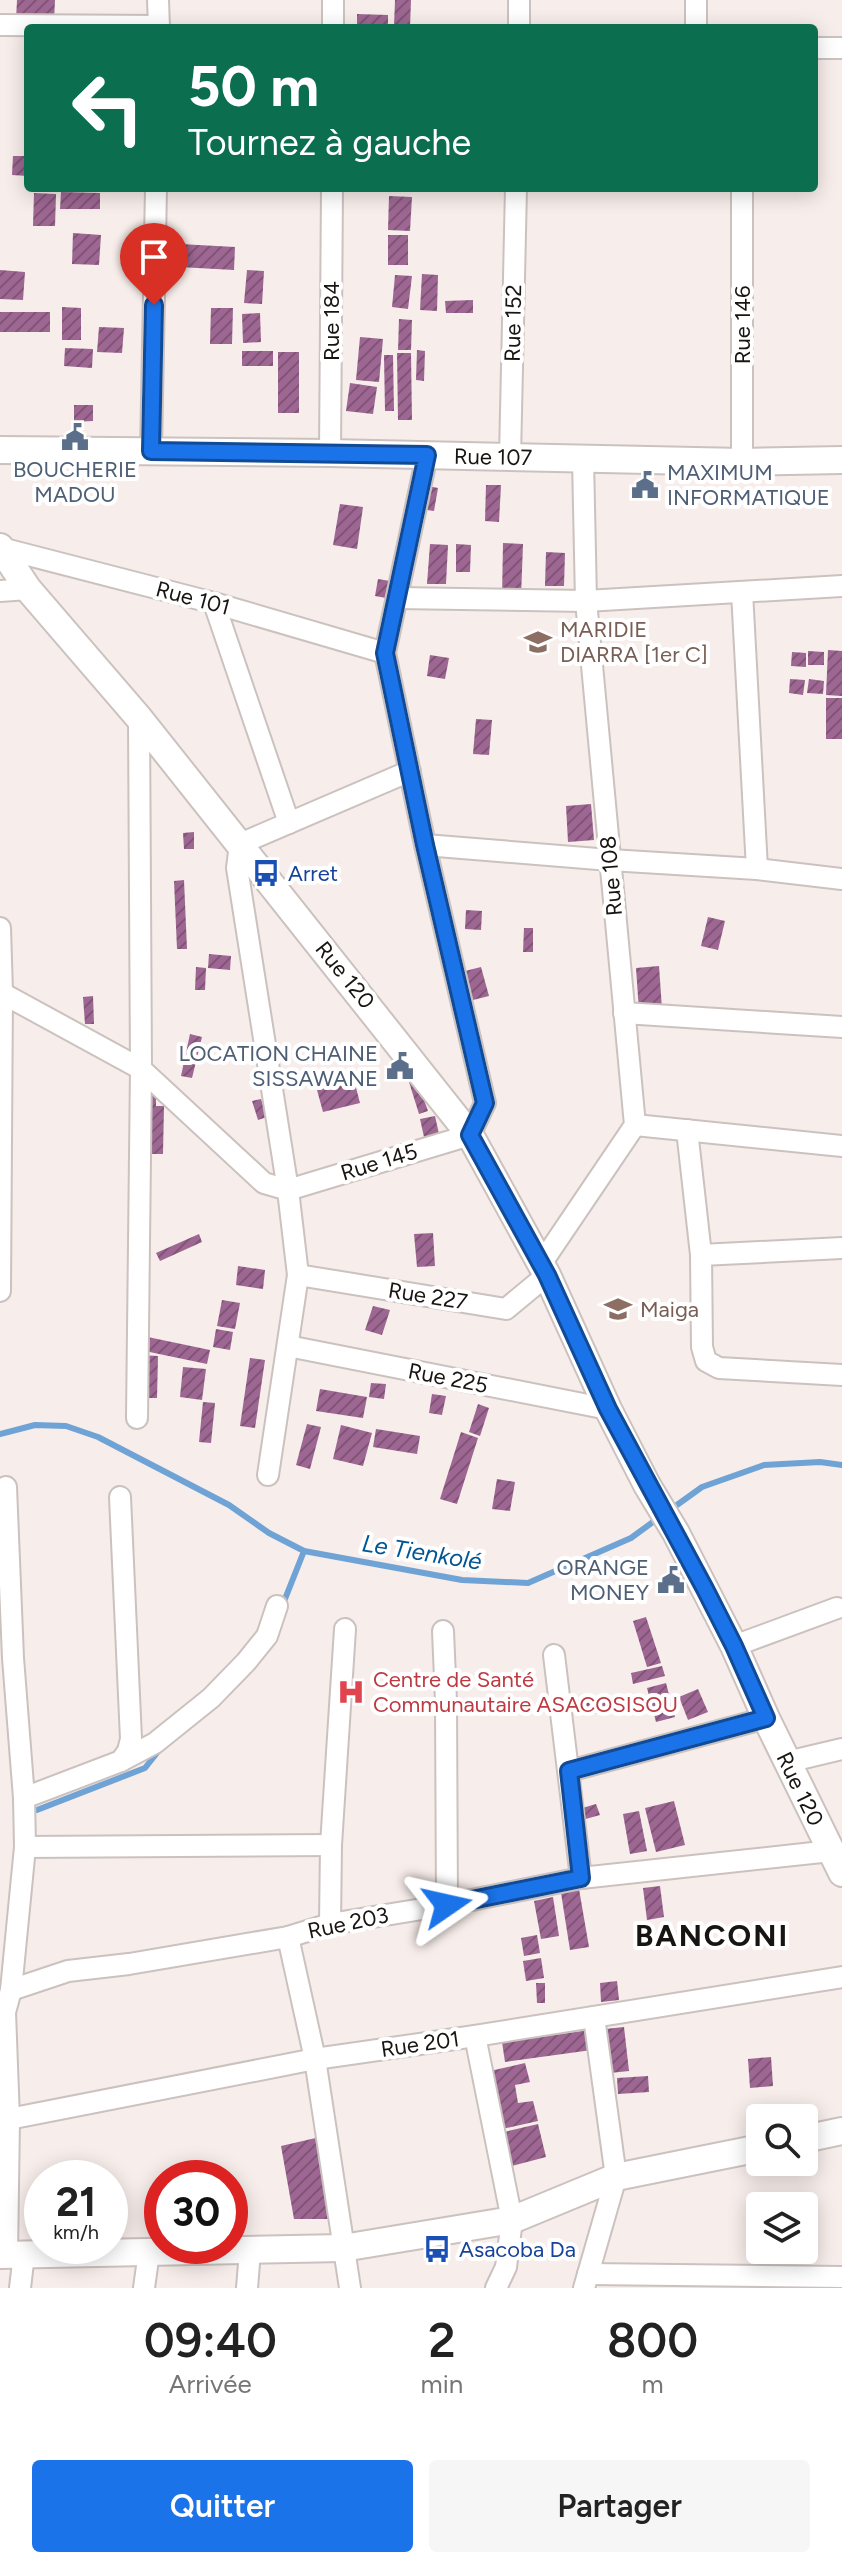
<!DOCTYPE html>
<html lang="fr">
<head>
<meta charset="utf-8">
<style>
	:root { --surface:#fff; --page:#f6f6f6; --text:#222; --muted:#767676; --accent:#1a73e8 }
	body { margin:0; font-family:Figtree,sans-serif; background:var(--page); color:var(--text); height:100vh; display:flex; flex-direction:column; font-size:30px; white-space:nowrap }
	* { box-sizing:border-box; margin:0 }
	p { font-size:26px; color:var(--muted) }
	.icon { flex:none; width:44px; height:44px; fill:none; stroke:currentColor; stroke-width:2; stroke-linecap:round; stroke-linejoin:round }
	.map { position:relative; height:2288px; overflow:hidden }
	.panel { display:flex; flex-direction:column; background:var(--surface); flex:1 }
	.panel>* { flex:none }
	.banner { position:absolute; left:24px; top:24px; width:794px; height:168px; border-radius:8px; box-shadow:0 4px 20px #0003; background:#0b6e4f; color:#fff; overflow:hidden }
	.fabs { position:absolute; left:746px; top:2104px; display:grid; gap:16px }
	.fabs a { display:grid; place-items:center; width:72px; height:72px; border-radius:8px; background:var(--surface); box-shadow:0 4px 20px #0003; font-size:40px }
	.speed { position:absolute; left:24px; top:2160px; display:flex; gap:16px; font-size:40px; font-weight:700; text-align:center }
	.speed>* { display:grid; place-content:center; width:104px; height:104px; border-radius:50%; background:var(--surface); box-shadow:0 4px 20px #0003; line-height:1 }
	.speed small { font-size:20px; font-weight:400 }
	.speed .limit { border:12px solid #d22; background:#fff; color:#111 }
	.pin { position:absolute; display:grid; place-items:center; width:68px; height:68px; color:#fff; margin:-82px -34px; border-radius:50% 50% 50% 0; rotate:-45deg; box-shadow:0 0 8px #0007 }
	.pin .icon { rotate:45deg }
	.me { position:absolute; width:88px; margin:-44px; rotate:79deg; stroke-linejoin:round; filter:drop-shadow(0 0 6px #0008) }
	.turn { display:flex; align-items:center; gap:28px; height:168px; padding:0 32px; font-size:36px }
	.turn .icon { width:104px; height:104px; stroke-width:2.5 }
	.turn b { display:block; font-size:56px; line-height:68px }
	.eta { display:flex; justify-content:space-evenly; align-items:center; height:136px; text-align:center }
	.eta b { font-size:48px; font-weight:600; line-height:56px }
	.button { display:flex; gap:16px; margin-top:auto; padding:16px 32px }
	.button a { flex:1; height:92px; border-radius:8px; background:var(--accent); color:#fff; font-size:32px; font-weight:600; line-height:92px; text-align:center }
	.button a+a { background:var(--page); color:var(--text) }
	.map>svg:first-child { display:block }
</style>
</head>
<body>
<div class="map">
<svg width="842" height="2288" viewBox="0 0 842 2288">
	<defs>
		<pattern id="building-hatch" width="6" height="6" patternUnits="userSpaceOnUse" patternTransform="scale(2)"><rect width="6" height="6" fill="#9e6793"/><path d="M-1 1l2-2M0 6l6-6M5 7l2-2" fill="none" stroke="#805477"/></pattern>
	</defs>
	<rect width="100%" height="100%" fill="#f7edea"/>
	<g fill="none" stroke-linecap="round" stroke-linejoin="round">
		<g stroke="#6fa3d5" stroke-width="6">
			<path d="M0,1434L35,1425L66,1426L98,1437L229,1505L269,1533L304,1551L462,1580L528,1583L631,1538L657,1519"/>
			<path d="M670,1510L702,1487L764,1465L820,1462L842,1465"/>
			<path d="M283,1604L304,1551"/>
			<path d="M37,1810L145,1768L160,1749"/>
		</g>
	</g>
	<g fill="url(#building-hatch)">
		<path d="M17,0H55L54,21L16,20Z"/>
		<path d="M395,0H411L410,27L394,26Z"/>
		<path d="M357,14L388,15V26L357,25Z"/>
		<path d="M13,156H28V176L12,175Z"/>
		<path d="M61,192L100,193V209H60Z"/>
		<path d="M34,193L56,194L55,226H33Z"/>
		<path d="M389,196L412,197L410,231L388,230Z"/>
		<path d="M73,233L101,235L99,265L72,264Z"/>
		<rect x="388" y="235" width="20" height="30"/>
		<path d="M180,244L235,247L234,270L179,267Z"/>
		<path d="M0,270L25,272L23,300L0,299Z"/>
		<path d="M247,270L264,271L262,304L244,303Z"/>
		<path d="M422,274L438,275L437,311L420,310Z"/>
		<path d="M395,275L412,276L408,309L392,307Z"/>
		<path d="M473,300V313H446L445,301Z"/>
		<path d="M62,307L81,308V340H62Z"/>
		<path d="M211,308H233L232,344H210Z"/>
		<rect x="0" y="312" width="50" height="20"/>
		<path d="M260,313L261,342L243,343L242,314Z"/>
		<path d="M399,319L412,320L411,350H398Z"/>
		<path d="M99,327L124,328L122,353L97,352Z"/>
		<path d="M360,337L383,339L379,382L356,380Z"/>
		<path d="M65,348L93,349L92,368L64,366Z"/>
		<path d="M417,350L425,351L424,381L416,380Z"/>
		<rect x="242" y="351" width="31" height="15"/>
		<rect x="278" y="352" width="21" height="61"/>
		<path d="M397,353H411L412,420H398Z"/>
		<path d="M384,355H393L394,411H385Z"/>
		<path d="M350,383L377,387L373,414L346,411Z"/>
		<path d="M74,405H93V421L74,422Z"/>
		<path d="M423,485L438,488L434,511L420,509Z"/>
		<path d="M486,485H501L499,522L485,521Z"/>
		<path d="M340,504L363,507L357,549L333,545Z"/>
		<path d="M503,543L523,544L521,597H502Z"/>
		<path d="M430,544L448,545L446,584H427Z"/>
		<path d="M456,544L471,545L470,572H456Z"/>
		<path d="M546,552L565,553L564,586H545Z"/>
		<path d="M378,579L390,581L386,598L375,596Z"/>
		<path d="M828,650L842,651V696L826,695Z"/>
		<path d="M808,651L824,652V665H808Z"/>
		<path d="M792,652L806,653V667L791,666Z"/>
		<path d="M430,655L449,658L445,679L427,676Z"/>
		<path d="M790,679L805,680L803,695L789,693Z"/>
		<path d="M809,679L824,681L823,694L807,693Z"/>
		<rect x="826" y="698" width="16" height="41"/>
		<path d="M476,719L492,720L489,755L473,754Z"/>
		<path d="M591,804L594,840L568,842L566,806Z"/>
		<path d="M194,832V849H184L183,833Z"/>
		<path d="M184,880L187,949H177L174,881Z"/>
		<path d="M466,910L482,911L481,930L465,929Z"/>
		<path d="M708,917L725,921L718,950L701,946Z"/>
		<path d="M524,928H533V952H523Z"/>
		<path d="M209,954L231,956L230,970L208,968Z"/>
		<path d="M659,966L662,1009L639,1011L636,968Z"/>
		<path d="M196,967L206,968L205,990H195Z"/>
		<path d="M481,967L489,996L473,1000L465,971Z"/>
		<path d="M93,996L94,1024H85L83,997Z"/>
		<path d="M190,1034L202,1037L192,1078L181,1076Z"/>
		<path d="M354,1080L360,1103L323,1112L317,1090Z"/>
		<path d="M417,1080L428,1111L419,1114L409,1082Z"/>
		<path d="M146,1095L156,1096V1106H164L163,1154H145Z"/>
		<path d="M261,1099L267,1117L258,1120L252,1101Z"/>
		<path d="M435,1116L439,1134L424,1137L420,1119Z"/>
		<path d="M433,1233L435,1266L417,1267L414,1234Z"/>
		<path d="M199,1234L202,1242L160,1261L156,1253Z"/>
		<path d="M238,1266L265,1270L263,1289L236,1285Z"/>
		<path d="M222,1300L240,1303L235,1329L217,1326Z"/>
		<path d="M373,1306L390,1310L382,1335L365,1330Z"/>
		<path d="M216,1329L233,1332L230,1350L213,1347Z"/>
		<path d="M143,1336L210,1350L207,1364L140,1350Z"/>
		<path d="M141,1355L158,1356L157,1398H139Z"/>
		<path d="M250,1358L265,1360L255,1428L240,1426Z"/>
		<path d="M183,1367L206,1369L202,1400L180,1397Z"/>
		<path d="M371,1383L386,1384L384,1399L369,1397Z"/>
		<path d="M320,1389L367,1397L363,1418L316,1411Z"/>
		<path d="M432,1394L446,1396L442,1415L429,1413Z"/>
		<path d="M203,1402L215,1403L211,1443L199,1442Z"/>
		<path d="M478,1404L489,1408L480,1436L469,1432Z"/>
		<path d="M307,1424L321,1427L310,1469L296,1465Z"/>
		<path d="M341,1425L372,1433L363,1466L333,1459Z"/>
		<path d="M376,1429L420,1436L417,1454L373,1447Z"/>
		<path d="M461,1432L478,1438L457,1504L440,1499Z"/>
		<path d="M497,1479L515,1482L510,1511L492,1509Z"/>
		<path d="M646,1617L661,1663L647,1667L633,1621Z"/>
		<path d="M662,1666L665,1676L633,1684L631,1673Z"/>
		<path d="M666,1683L675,1717L656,1722L647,1688Z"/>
		<path d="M698,1689L708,1712L688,1720L679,1697Z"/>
		<path d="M608,1695L611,1710L588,1715L585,1700Z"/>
		<path d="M674,1801L685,1845L656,1852L645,1808Z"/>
		<path d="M596,1804L600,1815L582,1820L579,1809Z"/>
		<path d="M639,1811L647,1851L630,1854L623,1814Z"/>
		<path d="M660,1886L664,1917L647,1920L643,1888Z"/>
		<path d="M579,1889L589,1947L570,1950L561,1893Z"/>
		<path d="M553,1897L559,1936L541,1939L534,1901Z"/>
		<path d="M537,1935L540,1953L524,1956L521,1938Z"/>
		<path d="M541,1958L544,1978L526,1981L523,1961Z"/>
		<path d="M617,1981L619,2000L601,2002L600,1983Z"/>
		<path d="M536,1983H545V2003H537Z"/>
		<path d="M624,2027L629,2071L610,2073L605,2029Z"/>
		<path d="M597,2029L599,2049L505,2062L502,2042Z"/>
		<path d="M771,2057L773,2086L750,2088L748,2059Z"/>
		<path d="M525,2063L530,2082L515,2085L518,2103L533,2101L538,2121L502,2129L490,2071Z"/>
		<path d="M648,2076L649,2092L618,2094L617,2078Z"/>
		<path d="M538,2124L546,2157L508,2167L500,2133Z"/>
		<path d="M320,2137L333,2219H294L281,2146Z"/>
	</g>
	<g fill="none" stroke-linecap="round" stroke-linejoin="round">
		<g stroke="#cbc2bf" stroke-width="24">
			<g id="minor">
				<path d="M158,0L159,28"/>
				<path d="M0,25L159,26"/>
				<path d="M333,28V0"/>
				<path d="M519,28V0"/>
				<path d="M696,28V0"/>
				<path d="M814,48H842"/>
				<path d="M742,188V462"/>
				<path d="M151,451L156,188"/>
				<path d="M330,453L332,188"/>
				<path d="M510,457L516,188"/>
				<path d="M1,548L214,603L385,653"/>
				<path d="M0,591L28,589"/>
				<path d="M742,592L757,869"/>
				<path d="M397,598L586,601L842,586"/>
				<path d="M214,603L289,823"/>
				<path d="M410,771L240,844L237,868L288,1190L470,1135L485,1103L425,845L385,653L427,455"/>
				<path d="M425,845L610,860L757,869L842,879"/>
				<path d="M0,928L2,992L0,1291"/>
				<path d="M0,992L141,1069L264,1183L288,1190L298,1275L268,1475"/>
				<path d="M624,1013L842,1027"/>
				<path d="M635,1125L842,1146"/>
				<path d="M687,1130L701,1255L702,1347L706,1361L719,1368L842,1375"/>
				<path d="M701,1255L842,1248"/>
				<path d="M541,1264L635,1125L586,601L583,459"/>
				<path d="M298,1275L506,1309L547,1275"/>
				<path d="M288,1346L608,1409"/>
				<path d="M137,1418L141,1069L139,718"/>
				<path d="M6,1487L13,1658L24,1798L25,1847L11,1990L5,2012L9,2119L7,2255"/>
				<path d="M443,1631L446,1702L447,1905"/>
				<path d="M734,1646L837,1608"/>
				<path d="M554,1655L581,1878"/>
				<path d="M121,1761L155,1743L211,1698L246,1662L267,1636L277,1606"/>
				<path d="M787,1762L842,1749"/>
				<path d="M569,1771L766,1718"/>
				<path d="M24,1798L121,1761L128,1751L131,1739L120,1497"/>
				<path d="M25,1847L331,1845"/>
				<path d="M330,1924L331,1845L345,1629"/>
				<path d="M288,1937L315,2059L350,2288"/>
				<path d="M11,1990L68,1971L129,1964L288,1937L330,1924L447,1905L581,1878L831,1851"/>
				<path d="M475,2036L512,2220L506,2267L496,2288"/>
				<path d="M0,2119H9L315,2059L475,2036L842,1977"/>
				<path d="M588,2274L842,2277"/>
				<path d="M20,2288L24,2254"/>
				<path d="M144,2288L149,2252"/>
				<path d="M247,2288L250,2251"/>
				<path d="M584,2288L616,2177L594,2017"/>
			</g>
		</g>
		<g stroke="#cbc2bf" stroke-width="30">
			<g id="major">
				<path d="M0,450L330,453L742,462L842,460"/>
				<path d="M0,547L28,589L139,718L470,1135L547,1275L608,1409L647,1485L676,1533L734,1646L766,1718L842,1873"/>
				<path d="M804,2139L842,2131"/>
				<path d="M0,2255L343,2248L512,2220L616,2177L760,2148"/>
			</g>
		</g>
		<use href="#minor" stroke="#fff" stroke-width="20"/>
		<use href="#major" stroke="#fff" stroke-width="26"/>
	</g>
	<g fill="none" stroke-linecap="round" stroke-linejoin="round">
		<g stroke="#114b97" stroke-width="20">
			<path id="route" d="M154,305L151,451L427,455L385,653L425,845L485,1103L470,1135L547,1275L608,1409L705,1589L734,1646L766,1718L569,1771L581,1878L447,1905"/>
		</g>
		<use href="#route" stroke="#1a73e8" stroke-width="14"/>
	</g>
	<defs>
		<g id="civic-bare" transform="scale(2.16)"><path d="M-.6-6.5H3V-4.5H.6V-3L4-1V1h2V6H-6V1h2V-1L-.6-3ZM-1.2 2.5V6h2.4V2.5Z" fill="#5c6f8a" stroke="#fff" stroke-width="2.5" paint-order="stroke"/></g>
		<g id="school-bare" transform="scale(2.16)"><path d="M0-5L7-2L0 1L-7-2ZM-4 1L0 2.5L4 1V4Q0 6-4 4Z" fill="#8d6e63" stroke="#fff" stroke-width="2.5" paint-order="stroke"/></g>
		<g id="bus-bare" transform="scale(2.16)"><path d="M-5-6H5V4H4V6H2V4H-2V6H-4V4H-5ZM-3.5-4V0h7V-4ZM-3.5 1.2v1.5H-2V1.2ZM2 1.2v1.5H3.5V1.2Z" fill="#1a4fb4" stroke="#fff" stroke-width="2.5" paint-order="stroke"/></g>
		<g id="hospital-bare" transform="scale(2.16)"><path d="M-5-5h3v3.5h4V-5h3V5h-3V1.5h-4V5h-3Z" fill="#e0444e" stroke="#fff" stroke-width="2.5" paint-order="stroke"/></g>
	</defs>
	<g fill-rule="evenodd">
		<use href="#civic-bare" x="75" y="437"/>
		<use href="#civic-bare" x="645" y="485"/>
		<use href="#school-bare" x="538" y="642"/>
		<use href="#bus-bare" x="266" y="873"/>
		<use href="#civic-bare" x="400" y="1066"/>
		<use href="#school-bare" x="618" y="1309"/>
		<use href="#civic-bare" x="671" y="1580"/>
		<use href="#hospital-bare" x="351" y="1692"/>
		<use href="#bus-bare" x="437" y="2249"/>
	</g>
	<g text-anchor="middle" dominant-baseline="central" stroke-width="8" stroke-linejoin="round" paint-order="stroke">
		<g font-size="22" fill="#171412" stroke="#fff">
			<text transform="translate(331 321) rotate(-90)">Rue 184</text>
			<text transform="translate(513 323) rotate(-89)">Rue 152</text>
			<text transform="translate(742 325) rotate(-90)">Rue 146</text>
			<text transform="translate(493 457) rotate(1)">Rue 107</text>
			<text transform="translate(193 598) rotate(15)">Rue 101</text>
			<text transform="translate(611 876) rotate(-95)">Rue 108</text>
			<text transform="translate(345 975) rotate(51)">Rue 120</text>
			<text transform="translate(379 1162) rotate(-17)">Rue 145</text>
			<text transform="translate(428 1296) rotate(9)">Rue 227</text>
			<text transform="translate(448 1378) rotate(11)">Rue 225</text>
			<text transform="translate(800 1789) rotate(64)">Rue 120</text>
			<text transform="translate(348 1923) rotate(-12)">Rue 203</text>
			<text transform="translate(420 2044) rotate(-8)">Rue 201</text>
		</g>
		<g font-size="22" fill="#4e5e75" stroke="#fff" text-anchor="end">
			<text x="75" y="469" text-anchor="middle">BOUCHERIE<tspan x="75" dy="25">MADOU</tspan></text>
			<text x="667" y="472" text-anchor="start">MAXIMUM<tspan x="667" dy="25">INFORMATIQUE</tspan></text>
			<text x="378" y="1053">LOCATION CHAINE<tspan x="378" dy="25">SISSAWANE</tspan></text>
			<text x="649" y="1567">ORANGE<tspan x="649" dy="25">MONEY</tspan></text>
		</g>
		<g font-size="22" fill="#785e54" stroke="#fff" text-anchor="start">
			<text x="560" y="629">MARIDIE<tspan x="560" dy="25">DIARRA [1er C]</tspan></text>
			<text x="640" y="1309">Maiga</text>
		</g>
		<g font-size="22" fill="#164399" stroke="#fff" text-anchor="start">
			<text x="288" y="873">Arret</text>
			<text x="459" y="2249">Asacoba Da</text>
		</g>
		<g font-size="22" fill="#be3a42" stroke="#fff" text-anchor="start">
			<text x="373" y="1679">Centre de Santé<tspan x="373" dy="25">Communautaire ASACOSISOU</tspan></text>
		</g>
		<g font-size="24" font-style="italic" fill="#005694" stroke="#fff">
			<text transform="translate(422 1552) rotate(9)">Le Tienkolé</text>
		</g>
		<g font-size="30" font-weight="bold" letter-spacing="2" fill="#171412" stroke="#fff">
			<text x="712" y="1935">BANCONI</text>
		</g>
	</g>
</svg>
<div class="fabs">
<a><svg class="icon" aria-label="search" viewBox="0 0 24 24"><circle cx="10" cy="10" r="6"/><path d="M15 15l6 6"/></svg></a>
<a><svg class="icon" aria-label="layers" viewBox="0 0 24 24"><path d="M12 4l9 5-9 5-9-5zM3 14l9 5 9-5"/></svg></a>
</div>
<div class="speed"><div>21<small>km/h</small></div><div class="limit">30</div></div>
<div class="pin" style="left:154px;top:305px;background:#d93025"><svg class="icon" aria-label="arrive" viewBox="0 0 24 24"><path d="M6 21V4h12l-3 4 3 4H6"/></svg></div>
<svg class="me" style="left:447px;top:1905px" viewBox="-20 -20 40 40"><path d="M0-17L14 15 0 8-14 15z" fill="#1a73e8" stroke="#fff" stroke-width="4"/></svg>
<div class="banner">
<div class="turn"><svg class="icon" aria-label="left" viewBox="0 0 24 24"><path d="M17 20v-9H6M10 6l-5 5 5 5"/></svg><div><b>50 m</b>Tournez à gauche</div></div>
</div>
</div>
<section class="panel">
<div class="eta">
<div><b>09:40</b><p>Arrivée</p></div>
<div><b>2</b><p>min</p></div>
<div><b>800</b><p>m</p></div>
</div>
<div class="button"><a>Quitter</a><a>Partager</a></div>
</section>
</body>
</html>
